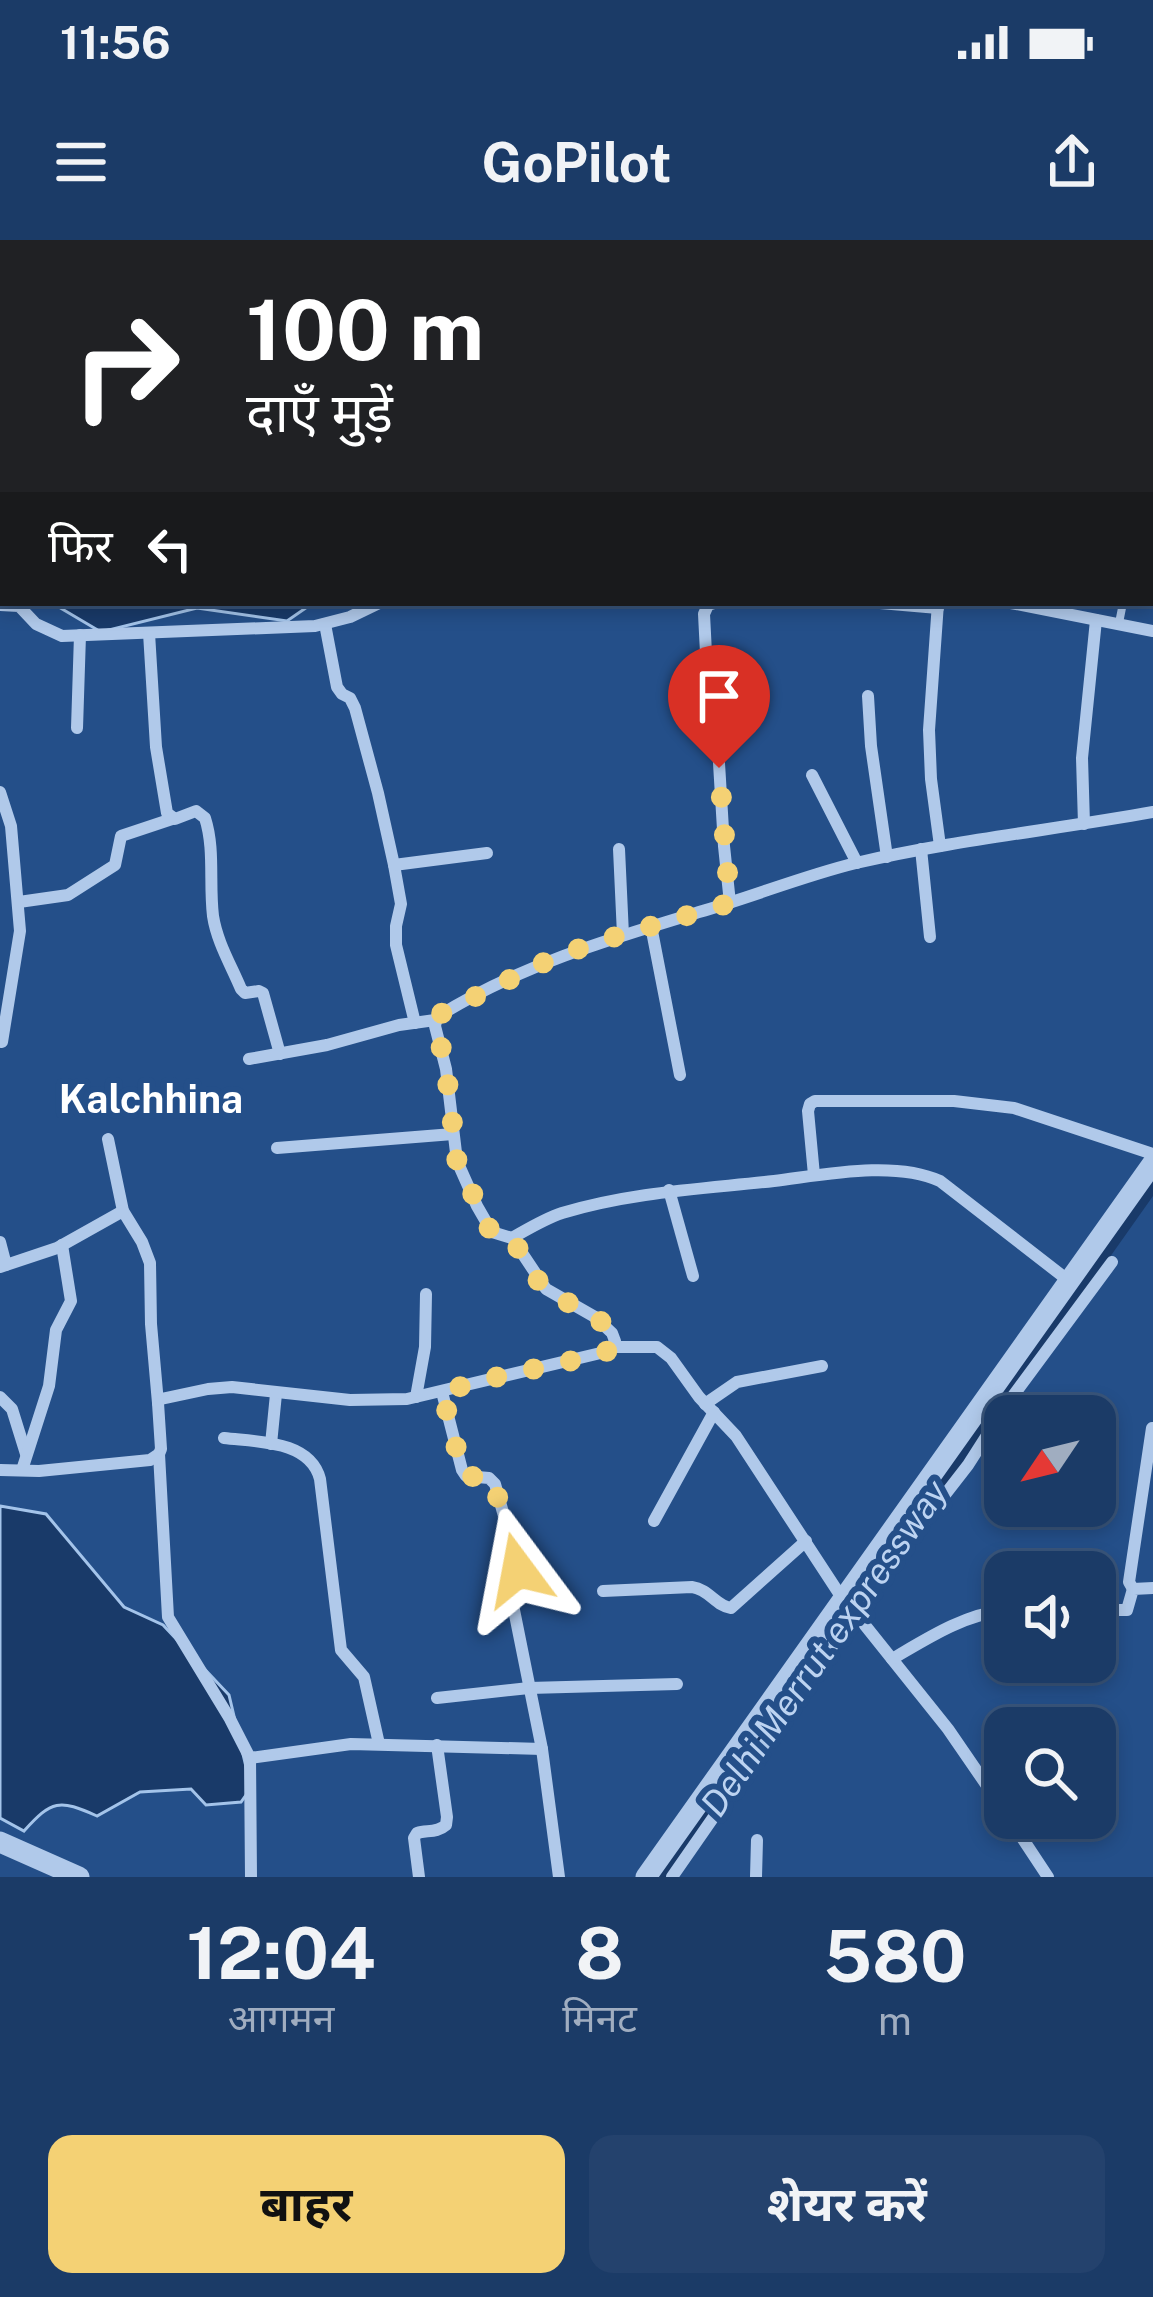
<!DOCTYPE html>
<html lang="hi">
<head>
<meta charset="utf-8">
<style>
	:root { --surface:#1b3b67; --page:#24426d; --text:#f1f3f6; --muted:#a0adc0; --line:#39557b; --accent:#f4d174 }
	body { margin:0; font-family:"Public Sans","Noto Sans Devanagari",sans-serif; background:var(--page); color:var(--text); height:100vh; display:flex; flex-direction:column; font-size:45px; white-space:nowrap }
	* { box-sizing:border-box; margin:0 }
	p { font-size:39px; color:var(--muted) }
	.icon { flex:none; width:66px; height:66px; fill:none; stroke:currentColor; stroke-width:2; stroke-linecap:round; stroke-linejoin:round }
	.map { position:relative; height:1637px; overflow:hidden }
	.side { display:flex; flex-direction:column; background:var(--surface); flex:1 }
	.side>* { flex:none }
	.top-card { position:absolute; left:0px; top:0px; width:1155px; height:366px; box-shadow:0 6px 18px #0003,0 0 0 3px var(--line); background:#202124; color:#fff; overflow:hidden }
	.needle { width:78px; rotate:235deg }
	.fabs { position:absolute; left:984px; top:1155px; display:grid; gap:24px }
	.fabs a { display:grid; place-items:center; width:132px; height:132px; border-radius:24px; background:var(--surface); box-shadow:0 6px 18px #0003,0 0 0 3px var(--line); font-size:60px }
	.pin { position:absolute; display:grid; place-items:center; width:102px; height:102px; color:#fff; margin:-123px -51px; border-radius:50% 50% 50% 0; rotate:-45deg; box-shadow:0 0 12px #0007 }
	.pin .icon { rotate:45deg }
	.me { position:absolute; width:132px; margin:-66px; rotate:347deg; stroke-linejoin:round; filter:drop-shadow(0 0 9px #0008) }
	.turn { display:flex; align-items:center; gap:42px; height:252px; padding:0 48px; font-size:54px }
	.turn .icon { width:156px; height:156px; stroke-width:2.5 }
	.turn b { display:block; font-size:84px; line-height:102px }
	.then { display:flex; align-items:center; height:114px; padding:0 48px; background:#0003; gap:24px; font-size:45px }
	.eta { display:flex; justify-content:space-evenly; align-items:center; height:204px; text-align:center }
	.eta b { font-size:72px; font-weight:700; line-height:84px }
	.primary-button { display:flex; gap:24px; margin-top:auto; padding:24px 48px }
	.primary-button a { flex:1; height:138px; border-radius:24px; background:var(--accent); color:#111; font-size:48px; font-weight:700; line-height:138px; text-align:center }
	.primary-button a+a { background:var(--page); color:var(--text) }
	.status { display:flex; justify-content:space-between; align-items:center; height:84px; padding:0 60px; background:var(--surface); direction:ltr }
	.status svg { height:33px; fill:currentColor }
	header { display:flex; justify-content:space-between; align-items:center; height:156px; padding:0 48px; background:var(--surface); font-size:54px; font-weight:700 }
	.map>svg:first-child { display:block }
</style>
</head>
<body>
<div class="status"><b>11:56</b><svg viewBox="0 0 49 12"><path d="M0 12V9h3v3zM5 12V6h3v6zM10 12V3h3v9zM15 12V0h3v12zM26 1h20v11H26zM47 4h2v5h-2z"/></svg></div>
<header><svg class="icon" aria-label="menu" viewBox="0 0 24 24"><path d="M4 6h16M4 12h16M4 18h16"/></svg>GoPilot<svg class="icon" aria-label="share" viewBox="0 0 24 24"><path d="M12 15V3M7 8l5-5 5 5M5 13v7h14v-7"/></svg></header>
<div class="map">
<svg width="1153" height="1637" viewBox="0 0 1153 1637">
	<rect width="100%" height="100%" fill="#244f89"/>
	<g fill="#193a69" stroke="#a4c4ea" stroke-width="3">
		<path d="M52,363H313L287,381L197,368L101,392Z"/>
		<path d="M0,1266L46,1274L124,1367L163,1385L229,1455L251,1548L241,1562L206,1565L191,1549L140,1552L97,1576C59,1559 52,1560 24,1591L0,1578Z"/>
	</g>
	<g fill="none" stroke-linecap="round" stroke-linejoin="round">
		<g stroke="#193a69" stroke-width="15">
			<path d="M872,1341L1153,943"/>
			<path d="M662,1637L823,1409"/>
		</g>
		<g stroke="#b0c9ea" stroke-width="8">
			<path d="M1079,3L1080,0"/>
			<path d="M1119,383L1123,363"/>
		</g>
		<g stroke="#b0c9ea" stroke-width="12">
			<path d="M732,0V3"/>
			<path d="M538,3V0"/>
			<path d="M880,363L938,368"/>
			<path d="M938,363L929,490L931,539L940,606"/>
			<path d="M1011,363L1153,391"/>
			<path d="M0,365L19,366L36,384L62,396L315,386L350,377L379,363"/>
			<path d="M325,384L337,447L342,454L350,458L355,468L378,553L394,625L401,664L396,686V705L415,783"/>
			<path d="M149,393L156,507L167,573L175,579L196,571L205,578C215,609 209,643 213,676C217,702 231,725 241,749L245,753L259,751L263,753L280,814"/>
			<path d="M706,413L704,374L708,365L714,363"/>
			<path d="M868,456L871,506L887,617"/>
			<path d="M77,488L80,395"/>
			<path d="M717,490L724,606L730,663"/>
			<path d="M812,535L857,623"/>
			<path d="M0,552L11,586L20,691L2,802"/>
			<path d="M1084,584L1082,518L1096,380"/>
			<path d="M619,609L623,695"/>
			<path d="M921,609L930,697"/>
			<path d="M394,625L487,613"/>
			<path d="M19,662L68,655L115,625L121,596L172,579"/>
			<path d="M651,686L680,835"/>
			<path d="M249,819L327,805L399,785L435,780"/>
			<path d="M108,899L123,971L142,1002L150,1023L151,1084L158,1163"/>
			<path d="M277,908L453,894"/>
			<path d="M814,935L808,871L810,864L815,861H954L1014,868L1153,914"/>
			<path d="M669,950L693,1036"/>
			<path d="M512,998C528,989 544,979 562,973C632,952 702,949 774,941C823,935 894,920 940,941L1069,1041"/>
			<path d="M0,1002L6,1025"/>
			<path d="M0,1027L57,1008L123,971"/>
			<path d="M614,1107H657L671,1118L699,1157L736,1196L842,1358"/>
			<path d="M442,1152L462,1230L466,1236L489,1238L495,1244L516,1319L513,1365L542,1509L559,1637"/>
			<path d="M0,1157L12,1169L26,1214"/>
			<path d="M416,1157L425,1107L426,1054"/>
			<path d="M705,1164L737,1142L822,1126"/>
			<path d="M224,1198C257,1202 310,1200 320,1239L341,1410L364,1437L379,1504"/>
			<path d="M271,1204L276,1154"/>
			<path d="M159,1214L168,1377L230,1479L250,1518L251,1637"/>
			<path d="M0,1230L39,1231L150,1220L159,1214L161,1209L158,1163L161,1159L208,1149L232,1147L350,1160L407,1159L609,1111L615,1101L612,1093L595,1077L546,1049L512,998L492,992L477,966L457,921L446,829L435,786L437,777C518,726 609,699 699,672C752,657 803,636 856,623C954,600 1054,590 1153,572"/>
			<path d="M22,1230L49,1146L56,1090L71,1061L62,1005"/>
			<path d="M654,1281L714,1172"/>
			<path d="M1133,1349L1129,1342L1152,1188"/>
			<path d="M603,1351L692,1347C709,1349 716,1366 731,1368L806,1301"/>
			<path d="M1095,1370H1127L1133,1349L1153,1348"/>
			<path d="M856,1374L948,1489L1005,1572"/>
			<path d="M892,1419C928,1398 963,1375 1005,1370"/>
			<path d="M437,1458L529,1448L677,1444"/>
			<path d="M250,1518L351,1504L542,1509"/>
			<path d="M1009,1578L1048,1637"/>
			<path d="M419,1637L414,1598L417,1593C427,1590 437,1593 446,1585L447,1577L437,1505"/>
			<path d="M672,1637L874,1346L968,1225L1007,1164L1112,1022"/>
			<path d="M756,1637L757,1600"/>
		</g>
		<g stroke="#b0c9ea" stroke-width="21">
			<path d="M0,1602L79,1637"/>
			<path d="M646,1637L1153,923"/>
		</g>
	</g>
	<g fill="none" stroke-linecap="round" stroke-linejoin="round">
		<path stroke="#f4d174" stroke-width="21" stroke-dasharray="0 37.8" d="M518,1330L494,1244L489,1238L466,1236L462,1230L442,1152L483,1140L602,1114L614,1107C612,1072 565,1068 544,1047C530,1033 522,1014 512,998L495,994L489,988L457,921L446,829L435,780L442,773L551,719L597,702L730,663L719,528"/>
	</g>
	<g text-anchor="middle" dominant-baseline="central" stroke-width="12" stroke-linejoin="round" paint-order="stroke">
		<g font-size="36" font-style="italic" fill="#bcd3f1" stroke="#244f89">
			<text transform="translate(824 1408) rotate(-55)">Delhi Merrut expressway</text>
		</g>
		<g font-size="39" font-weight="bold" fill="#fff" stroke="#244f89">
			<text x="151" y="859">Kalchhina</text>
		</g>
	</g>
</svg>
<div class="fabs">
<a><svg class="needle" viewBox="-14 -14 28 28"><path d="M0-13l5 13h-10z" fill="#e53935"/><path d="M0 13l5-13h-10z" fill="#a0adc0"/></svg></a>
<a><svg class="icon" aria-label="sound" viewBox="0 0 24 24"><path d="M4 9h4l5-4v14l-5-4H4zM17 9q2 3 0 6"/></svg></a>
<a><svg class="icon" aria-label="search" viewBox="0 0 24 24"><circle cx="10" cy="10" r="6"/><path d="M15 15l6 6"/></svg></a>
</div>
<div class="pin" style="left:719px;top:528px;background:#d93025"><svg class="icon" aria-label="arrive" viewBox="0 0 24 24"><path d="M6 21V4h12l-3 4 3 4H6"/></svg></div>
<svg class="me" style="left:518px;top:1330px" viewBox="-20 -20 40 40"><path d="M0-17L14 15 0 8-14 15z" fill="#f4d174" stroke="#fff" stroke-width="4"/></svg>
<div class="top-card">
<div class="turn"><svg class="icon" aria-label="right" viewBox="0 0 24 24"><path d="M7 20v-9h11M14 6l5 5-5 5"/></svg><div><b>100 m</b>दाएँ मुड़ें</div></div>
<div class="then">फिर<svg class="icon" aria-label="left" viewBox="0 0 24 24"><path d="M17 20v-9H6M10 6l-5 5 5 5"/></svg></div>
</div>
</div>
<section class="side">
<div class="eta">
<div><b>12:04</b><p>आगमन</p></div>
<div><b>8</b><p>मिनट</p></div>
<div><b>580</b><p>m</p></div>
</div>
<div class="primary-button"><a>बाहर</a><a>शेयर करें</a></div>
</section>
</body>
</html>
